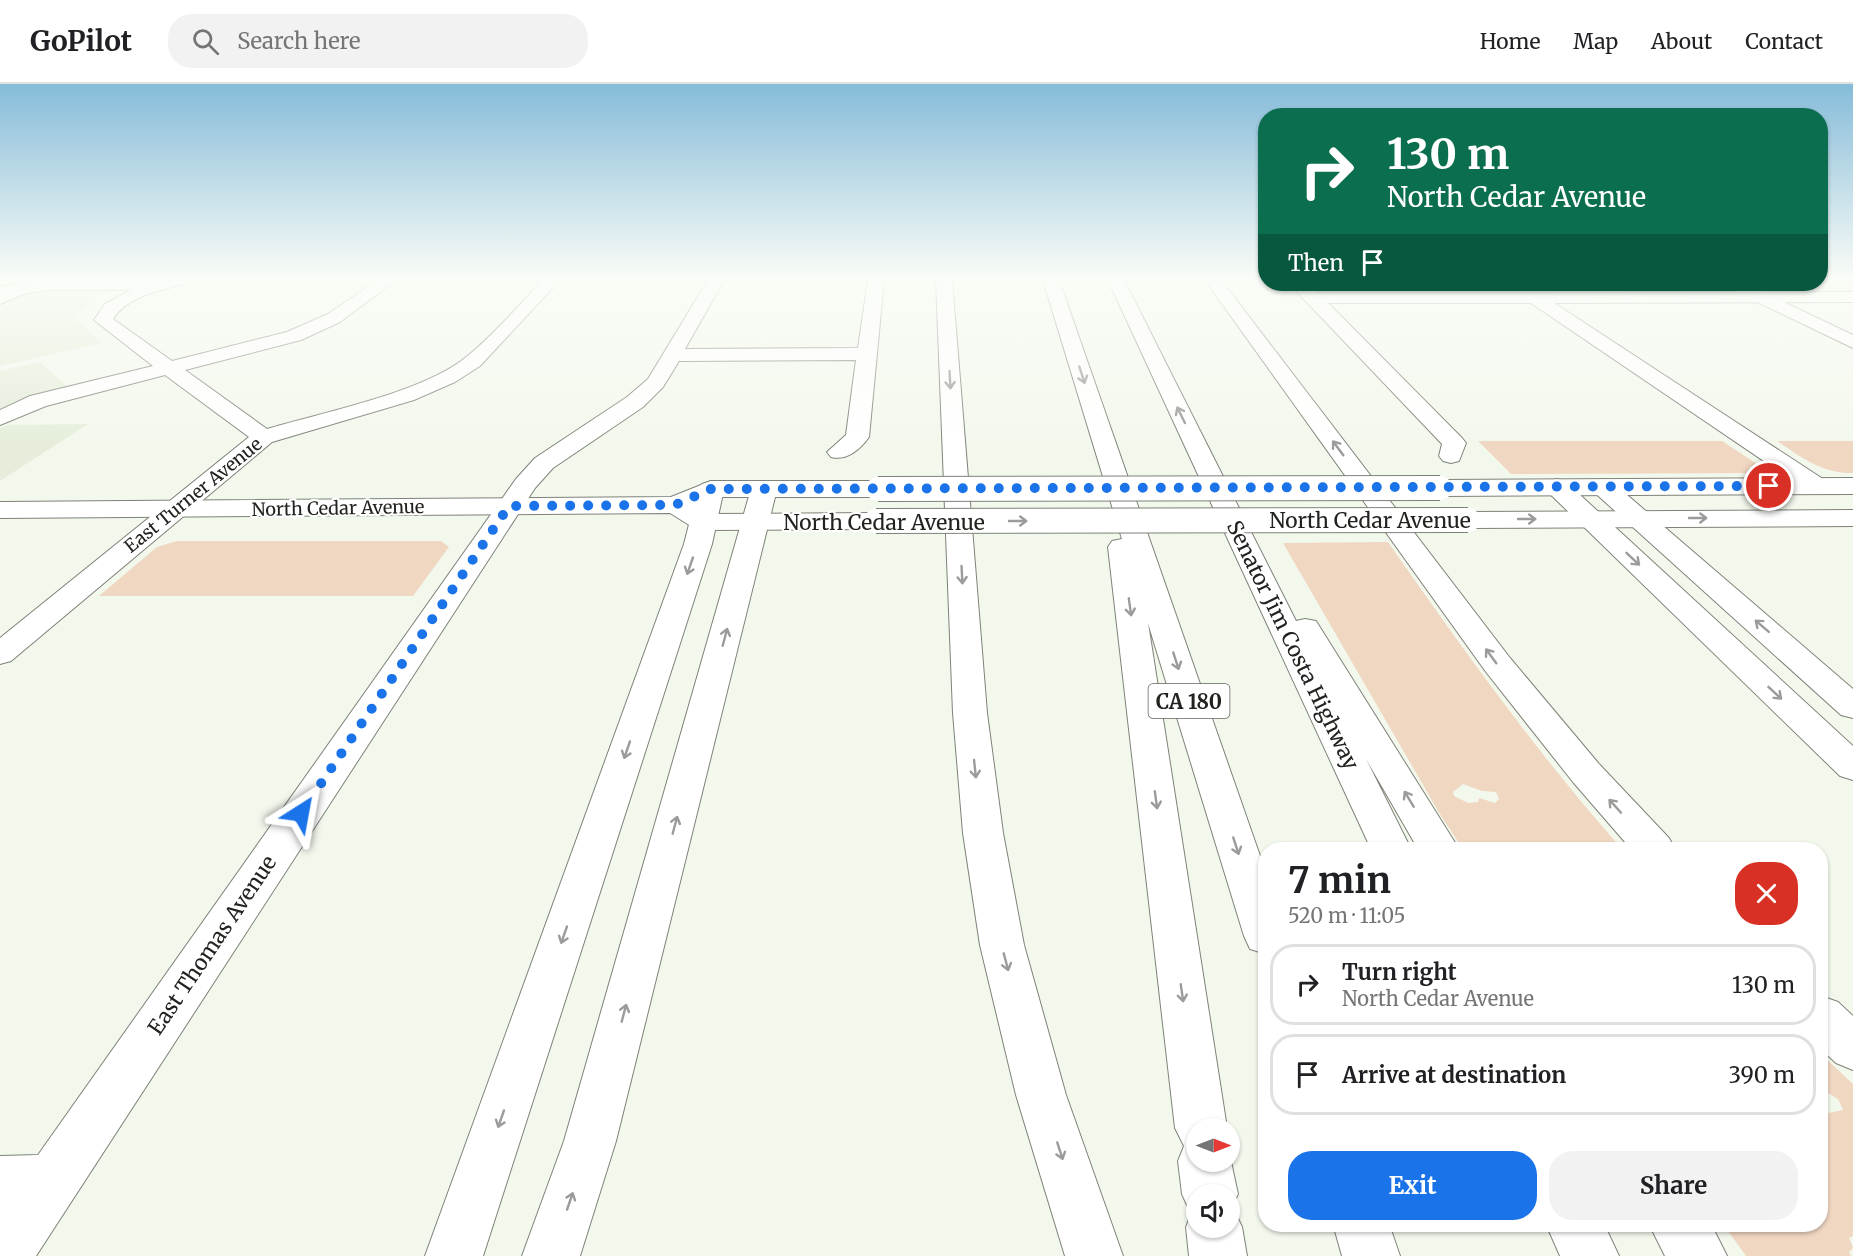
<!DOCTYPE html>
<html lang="en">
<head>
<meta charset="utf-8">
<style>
	:root { --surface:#fff; --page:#f2f2f2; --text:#202124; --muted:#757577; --line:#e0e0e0; --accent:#1a73e8 }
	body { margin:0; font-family:Merriweather,serif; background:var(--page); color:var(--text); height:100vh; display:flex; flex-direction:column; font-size:22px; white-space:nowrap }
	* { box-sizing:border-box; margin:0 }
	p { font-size:20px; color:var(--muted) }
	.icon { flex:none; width:33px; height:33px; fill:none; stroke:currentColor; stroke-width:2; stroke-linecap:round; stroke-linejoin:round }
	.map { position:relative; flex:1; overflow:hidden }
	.drawer { position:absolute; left:1258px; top:758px; width:570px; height:390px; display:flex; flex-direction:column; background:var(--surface); border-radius:24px; box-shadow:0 2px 4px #0004 }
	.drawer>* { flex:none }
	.guide { position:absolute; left:1258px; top:24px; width:570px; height:183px; border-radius:24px; box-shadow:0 2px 4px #0004; background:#0b6e4f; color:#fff; overflow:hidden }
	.needle { width:39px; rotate:90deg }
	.buttons { position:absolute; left:1186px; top:1034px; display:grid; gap:12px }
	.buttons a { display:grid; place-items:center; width:54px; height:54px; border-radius:50%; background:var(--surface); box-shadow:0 2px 4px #0004; font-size:30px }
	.pin { position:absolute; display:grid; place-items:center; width:51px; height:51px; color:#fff; margin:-26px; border:3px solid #fff; border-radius:50%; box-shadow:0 2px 6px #0007 }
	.me { position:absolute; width:66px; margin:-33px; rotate:34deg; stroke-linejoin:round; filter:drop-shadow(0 0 4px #0008) }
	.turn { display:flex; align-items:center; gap:21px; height:126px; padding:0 30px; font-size:27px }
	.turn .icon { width:78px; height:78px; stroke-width:2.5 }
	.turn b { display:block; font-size:42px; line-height:51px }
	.then { display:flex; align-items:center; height:57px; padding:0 30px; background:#0003; gap:12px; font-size:22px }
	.round { display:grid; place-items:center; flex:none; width:63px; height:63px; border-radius:24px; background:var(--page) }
	.head { display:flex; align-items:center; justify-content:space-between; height:102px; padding:0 30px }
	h1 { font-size:36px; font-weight:700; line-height:45px }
	.action { display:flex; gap:12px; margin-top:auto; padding:12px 30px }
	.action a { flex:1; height:69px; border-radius:24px; background:var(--accent); color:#fff; font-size:24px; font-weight:700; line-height:69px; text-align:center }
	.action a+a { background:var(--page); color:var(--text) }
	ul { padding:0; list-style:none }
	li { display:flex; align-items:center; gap:18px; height:81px; margin:0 12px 9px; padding:0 18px; border:3px solid var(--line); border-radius:24px }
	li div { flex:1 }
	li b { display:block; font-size:22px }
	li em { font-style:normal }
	header { display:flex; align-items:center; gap:36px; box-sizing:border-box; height:84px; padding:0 30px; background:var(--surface); border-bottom:2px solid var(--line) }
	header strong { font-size:28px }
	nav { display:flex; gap:33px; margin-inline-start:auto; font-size:21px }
	.search { width:420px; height:54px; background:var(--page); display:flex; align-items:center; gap:15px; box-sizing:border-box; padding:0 21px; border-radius:24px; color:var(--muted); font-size:22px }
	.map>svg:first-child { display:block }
</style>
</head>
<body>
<header>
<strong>GoPilot</strong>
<div class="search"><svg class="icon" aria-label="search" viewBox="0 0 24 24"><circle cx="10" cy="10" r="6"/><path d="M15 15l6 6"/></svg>Search here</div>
<nav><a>Home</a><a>Map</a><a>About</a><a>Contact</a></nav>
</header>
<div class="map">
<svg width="1853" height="1172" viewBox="0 0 1853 1172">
	<rect width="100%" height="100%" fill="#f3f8ed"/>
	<g fill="#e6eedb">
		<path d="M1821,196H1853V207H1775L1753,200H1821Z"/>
		<path d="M47,207L107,208L73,233L102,259L0,282V223L23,212Z"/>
		<path d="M40,278L67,302L0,326V287Z"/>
		<path d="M88,340L0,397V344L7,341Z"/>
	</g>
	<g fill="#f0d7c2" fill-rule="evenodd">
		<path d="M1478,357H1722L1763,384L1759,389L1511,390Z"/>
		<path d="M1777,357H1853V389C1821,389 1803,374 1777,357Z"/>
		<path d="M177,457H441L449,463L413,512H99L157,463Z"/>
		<path d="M1388,458C1462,564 1536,668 1622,765H1463L1441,732L1283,459ZM1463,700L1482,707L1496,708L1499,715L1495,719L1479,714L1478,718L1468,719L1454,712L1453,708Z"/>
		<path d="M1821,970L1853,1000V1152L1849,1154L1853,1164L1849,1168L1851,1172H1746L1723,1140H1821V1027L1824,1030L1843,1026L1838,1015L1821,1005Z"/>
	</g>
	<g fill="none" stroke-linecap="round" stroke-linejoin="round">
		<g stroke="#7e8278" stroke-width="2">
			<g id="minor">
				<path d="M49,196H190L188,199C163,206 128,211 113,235L172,277L287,248L328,230L378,196H396L340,238L301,256L185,286L267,345C324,328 421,309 465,274C491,254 520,220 543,196H560L480,282L455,298L414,316L272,358L11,577L0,580V554L249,353L165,291L46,322L0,341V326L30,312L153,282L94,236L105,220L131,206H49L0,213V203Z"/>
				<path d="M708,196H724L685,265L858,264L868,196H884L869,353C860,366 846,377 831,373L827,368L846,351L856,276L679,277L663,303L643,323L553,384L535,404L36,1172H0V1072L38,1071L516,395L535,374L627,313L648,295Z"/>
				<path d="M1304,200L1310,201L1317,209L1853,208V218L1554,219L1826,397L1830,402L1826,407L1817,410L1808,407L1531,219H1328L1462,354L1466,359L1459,377L1451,379L1443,377L1439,372L1442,360L1298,209L1296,205Z"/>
			</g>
		</g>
		<g stroke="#7e8278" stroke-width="2">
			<g id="major">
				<path d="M31,196H53L51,199L0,220V209Z"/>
				<path d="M1726,200H1746L1853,251V264L1728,204Z"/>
				<path d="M1853,394V410L1440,412L1431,409L1427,404L1431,399L1440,396Z"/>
				<path d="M711,397H878L887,400L891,405L887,410L878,413H715L695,422L709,430L876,429L885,431L889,437L885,443L876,445L703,446L694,444L670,429L0,434V418L671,413Z"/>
				<path d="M1853,426V442L1468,444L1459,442L1455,436L1459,430L1468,428Z"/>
			</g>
		</g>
		<g stroke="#7e8278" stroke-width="2">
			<g id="highway">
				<path d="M936,196H952L987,629L1003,749L1024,861L1066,1011L1123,1172H1065L1016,1011L980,861L963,749L953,629Z"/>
				<path d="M1043,196H1059L1266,789V870L1250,865L1244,852L1148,539L1227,1044H1197V1077H1230V1073L1238,1110L1232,1122L1242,1143L1247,1172H1189L1186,1143L1191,1130L1182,1110L1178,1077L1184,1062L1175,1044L1108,463L1112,457L1122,455ZM1197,1110H1230V1143H1197Z"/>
				<path d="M1108,196H1124L1296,537L1305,535L1316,537L1459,765H1418L1366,675L1411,765H1371Z"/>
				<path d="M1205,196H1221L1510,574L1599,680L1669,754L1675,765H1631L1573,698L1486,588Z"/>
				<path d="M1557,395L1566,398L1853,662V696L1840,692L1548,408L1544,403L1548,398Z"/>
				<path d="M1603,395L1612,398L1853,605V634L1841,631L1594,408L1590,403L1594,398Z"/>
				<path d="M711,397L720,400L724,405L712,460L483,1172H425L684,460L698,405L702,400Z"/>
				<path d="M764,397L773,400L777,405L616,1057L580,1172H522L564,1057L751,405L755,400Z"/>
				<path d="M1821,912L1838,918L1853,932V986L1836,979L1821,965Z"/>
				<path d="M1333,1140H1389L1400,1172H1342Z"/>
				<path d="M1546,1140H1604L1619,1172H1560Z"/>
				<path d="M1649,1140H1711L1727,1172H1665Z"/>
			</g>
		</g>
		<use href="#minor" fill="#fff" fill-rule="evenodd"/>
		<use href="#major" fill="#fff" fill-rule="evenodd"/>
		<use href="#highway" fill="#fff" fill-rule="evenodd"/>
		<g stroke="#7e8278" stroke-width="26" stroke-linecap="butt">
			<g id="major-bridge">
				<path d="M878,405L1440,404"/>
				<path d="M876,437L1468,436"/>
			</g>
		</g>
		<use href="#major-bridge" stroke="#fff" stroke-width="24"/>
	</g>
	<defs><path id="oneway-shaft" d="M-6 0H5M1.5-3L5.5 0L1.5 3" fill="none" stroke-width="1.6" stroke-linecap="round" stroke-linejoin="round" transform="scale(1.5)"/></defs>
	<g stroke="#9b9c9a">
		<use href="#oneway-shaft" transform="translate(1082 291) rotate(72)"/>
		<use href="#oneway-shaft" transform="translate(950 296) rotate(87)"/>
		<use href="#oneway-shaft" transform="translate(1181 331) rotate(-116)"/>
		<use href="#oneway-shaft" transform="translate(1338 364) rotate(-126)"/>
		<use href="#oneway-shaft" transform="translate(1698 434)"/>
		<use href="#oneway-shaft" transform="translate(1527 435)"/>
		<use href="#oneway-shaft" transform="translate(1018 437)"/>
		<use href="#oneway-shaft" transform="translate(1633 475) rotate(43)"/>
		<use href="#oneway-shaft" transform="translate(690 482) rotate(109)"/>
		<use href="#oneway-shaft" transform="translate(962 491) rotate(87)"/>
		<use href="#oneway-shaft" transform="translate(1130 523) rotate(82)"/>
		<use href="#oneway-shaft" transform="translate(1762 542) rotate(-139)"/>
		<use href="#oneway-shaft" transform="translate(725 553) rotate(-75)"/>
		<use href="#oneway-shaft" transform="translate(1491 572) rotate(-126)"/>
		<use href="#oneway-shaft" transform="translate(1176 577) rotate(72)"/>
		<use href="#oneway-shaft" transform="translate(1775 609) rotate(43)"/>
		<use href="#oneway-shaft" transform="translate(627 666) rotate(109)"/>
		<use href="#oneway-shaft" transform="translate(975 685) rotate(84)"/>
		<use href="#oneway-shaft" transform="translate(1409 715) rotate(-121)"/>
		<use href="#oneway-shaft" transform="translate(1156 716) rotate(82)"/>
		<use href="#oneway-shaft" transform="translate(1615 722) rotate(-132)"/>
		<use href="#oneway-shaft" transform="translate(675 741) rotate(-75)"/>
		<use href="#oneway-shaft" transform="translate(1236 762) rotate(72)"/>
		<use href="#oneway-shaft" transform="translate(564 851) rotate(109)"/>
		<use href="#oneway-shaft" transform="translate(1006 878) rotate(75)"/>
		<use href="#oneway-shaft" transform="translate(1182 909) rotate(82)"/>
		<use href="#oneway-shaft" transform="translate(624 929) rotate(-75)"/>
		<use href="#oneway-shaft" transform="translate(501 1035) rotate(109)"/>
		<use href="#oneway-shaft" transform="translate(1060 1067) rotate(72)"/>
		<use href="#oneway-shaft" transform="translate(570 1117) rotate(-71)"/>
	</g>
	<linearGradient id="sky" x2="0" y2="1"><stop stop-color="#86bcd9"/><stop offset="0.54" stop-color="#fafcf7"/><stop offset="1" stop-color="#fafcf7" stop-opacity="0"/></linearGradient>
	<rect width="1853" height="360" fill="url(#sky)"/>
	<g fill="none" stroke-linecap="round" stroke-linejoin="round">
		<path stroke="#1a73e8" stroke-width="10" stroke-dasharray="0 18" d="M301,729L509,422L675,421L711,405L1769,402"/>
	</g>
	<g text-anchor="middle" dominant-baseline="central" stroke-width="4.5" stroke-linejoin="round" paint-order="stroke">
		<g font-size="18" fill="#21231f" stroke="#fff">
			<text transform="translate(193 411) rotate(-39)">East Turner Avenue</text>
			<text transform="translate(338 424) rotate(-1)">North Cedar Avenue</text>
		</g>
		<rect fill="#fff" stroke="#646562" stroke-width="1.5" x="1148.5" y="600" width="81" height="34" rx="4.5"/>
		<g font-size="20" font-weight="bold" fill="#21231f">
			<text x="1189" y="617">CA 180</text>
		</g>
		<g font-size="21" fill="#21231f" stroke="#fff">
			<text x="1370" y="436">North Cedar Avenue</text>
			<text x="884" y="438">North Cedar Avenue</text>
			<text transform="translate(1293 561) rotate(64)">Senator Jim Costa Highway</text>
			<text transform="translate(212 861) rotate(-56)">East Thomas Avenue</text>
		</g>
	</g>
</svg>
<div class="buttons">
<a><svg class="needle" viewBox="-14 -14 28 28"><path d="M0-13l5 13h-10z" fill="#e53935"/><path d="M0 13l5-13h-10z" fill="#757577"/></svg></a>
<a><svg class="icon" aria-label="sound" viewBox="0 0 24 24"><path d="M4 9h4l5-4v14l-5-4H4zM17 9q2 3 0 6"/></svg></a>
</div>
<div class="pin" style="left:1769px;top:402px;background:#d93025"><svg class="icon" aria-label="arrive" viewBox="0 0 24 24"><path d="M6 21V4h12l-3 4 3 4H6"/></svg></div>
<svg class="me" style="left:301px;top:729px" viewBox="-20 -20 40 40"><path d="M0-17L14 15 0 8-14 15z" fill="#1a73e8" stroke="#fff" stroke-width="4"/></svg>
<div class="guide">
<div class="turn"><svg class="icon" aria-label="right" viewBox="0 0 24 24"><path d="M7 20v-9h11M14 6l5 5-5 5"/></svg><div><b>130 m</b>North Cedar Avenue</div></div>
<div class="then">Then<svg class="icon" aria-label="arrive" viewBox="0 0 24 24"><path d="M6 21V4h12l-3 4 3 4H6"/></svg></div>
</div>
<section class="drawer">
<div class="head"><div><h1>7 min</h1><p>520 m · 11:05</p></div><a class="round" style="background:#d93025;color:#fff"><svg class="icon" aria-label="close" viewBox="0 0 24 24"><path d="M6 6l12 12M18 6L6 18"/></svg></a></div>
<ul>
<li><svg class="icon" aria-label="right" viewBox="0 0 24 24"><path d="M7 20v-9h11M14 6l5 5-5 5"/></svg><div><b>Turn right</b><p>North Cedar Avenue</p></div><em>130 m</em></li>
<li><svg class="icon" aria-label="arrive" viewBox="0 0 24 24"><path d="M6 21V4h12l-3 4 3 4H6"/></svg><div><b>Arrive at destination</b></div><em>390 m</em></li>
</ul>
<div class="action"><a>Exit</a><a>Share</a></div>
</section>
</div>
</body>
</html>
